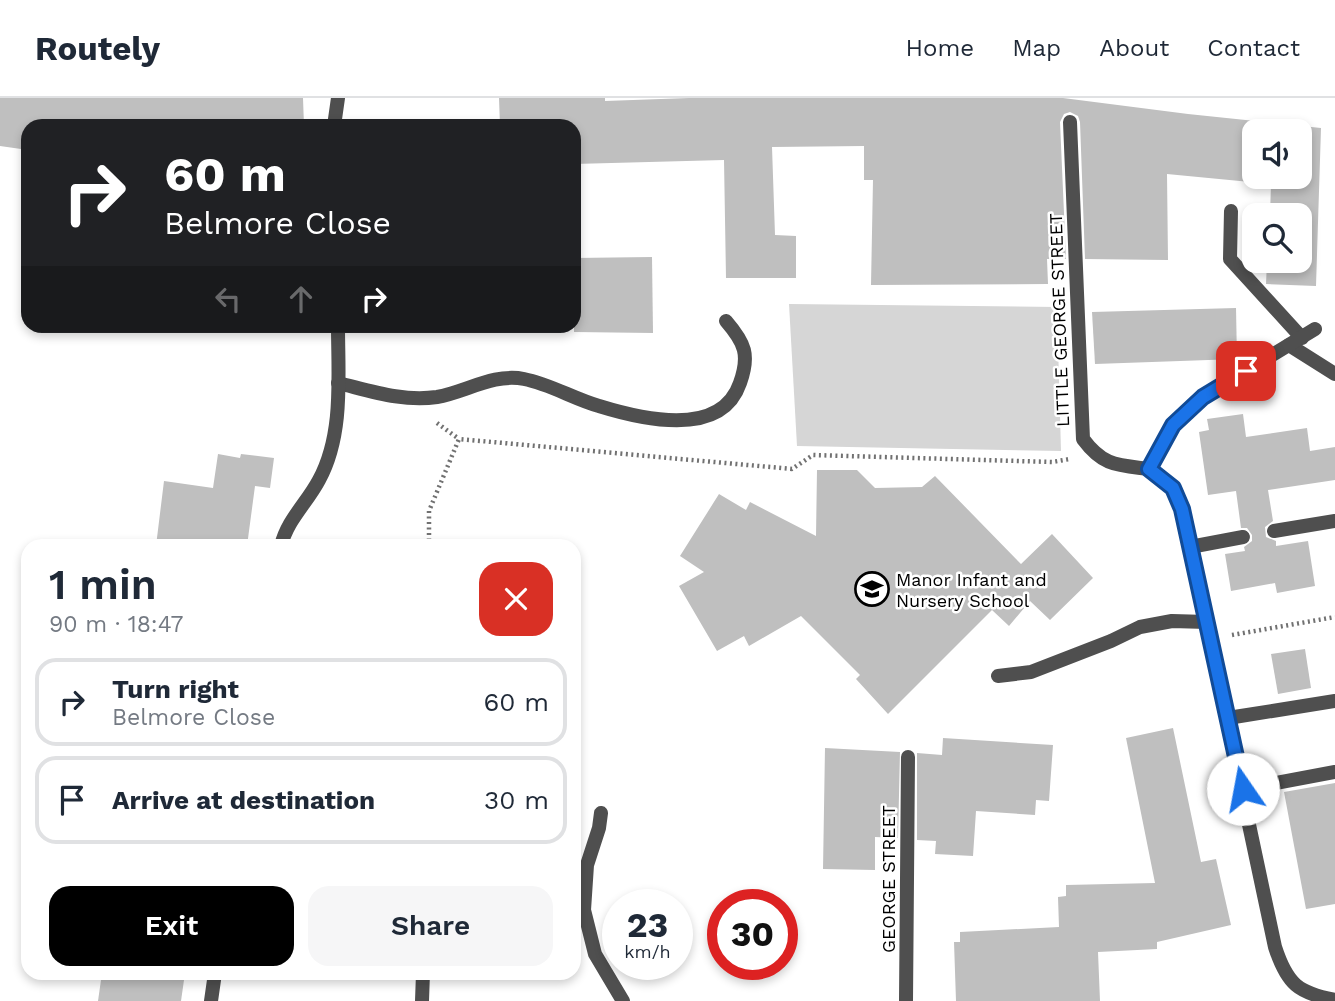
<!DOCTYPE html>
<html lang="en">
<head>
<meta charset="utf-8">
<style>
	:root { --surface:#fff; --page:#f6f6f7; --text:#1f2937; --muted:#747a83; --line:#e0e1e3; --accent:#000 }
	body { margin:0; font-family:"Work Sans",sans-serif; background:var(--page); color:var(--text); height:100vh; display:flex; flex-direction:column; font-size:26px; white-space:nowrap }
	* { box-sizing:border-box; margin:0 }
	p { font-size:23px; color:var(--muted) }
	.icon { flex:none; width:38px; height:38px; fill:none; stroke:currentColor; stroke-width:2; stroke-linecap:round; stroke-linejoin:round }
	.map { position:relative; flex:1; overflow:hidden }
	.sheet { position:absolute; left:21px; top:441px; width:560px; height:441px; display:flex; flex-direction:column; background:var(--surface); border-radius:21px; box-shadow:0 4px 10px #0003 }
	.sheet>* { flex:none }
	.guide { position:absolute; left:21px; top:21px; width:560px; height:214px; border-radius:21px; box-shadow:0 4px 10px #0003; background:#202124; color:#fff; overflow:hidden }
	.buttons { position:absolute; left:1242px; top:21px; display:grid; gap:14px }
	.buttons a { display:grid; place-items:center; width:70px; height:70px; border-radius:14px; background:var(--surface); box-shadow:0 4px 10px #0003; font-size:35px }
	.speed { position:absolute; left:602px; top:791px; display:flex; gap:14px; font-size:35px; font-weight:700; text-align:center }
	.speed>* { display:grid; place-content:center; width:91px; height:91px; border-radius:50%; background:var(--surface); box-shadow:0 4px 10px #0003; line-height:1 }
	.speed small { font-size:18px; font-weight:400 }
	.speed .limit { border:10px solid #d22; background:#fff; color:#111 }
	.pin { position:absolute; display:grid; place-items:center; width:60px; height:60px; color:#fff; margin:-30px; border-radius:14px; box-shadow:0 4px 10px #0006 }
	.me { position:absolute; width:77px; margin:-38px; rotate:348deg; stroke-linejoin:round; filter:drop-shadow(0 0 5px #0008) }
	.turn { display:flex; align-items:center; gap:24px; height:147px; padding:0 28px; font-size:32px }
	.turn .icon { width:91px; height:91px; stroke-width:2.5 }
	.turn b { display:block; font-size:49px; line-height:60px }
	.lanes { display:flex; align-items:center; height:66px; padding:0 28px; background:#0003; justify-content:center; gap:35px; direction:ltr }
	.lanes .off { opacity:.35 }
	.round { display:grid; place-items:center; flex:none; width:74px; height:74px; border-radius:21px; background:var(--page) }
	.headline { display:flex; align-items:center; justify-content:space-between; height:119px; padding:0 28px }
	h1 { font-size:42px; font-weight:600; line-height:52px }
	.action { display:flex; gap:14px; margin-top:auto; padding:14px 28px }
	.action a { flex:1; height:80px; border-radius:21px; background:var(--accent); color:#fff; font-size:28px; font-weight:600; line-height:80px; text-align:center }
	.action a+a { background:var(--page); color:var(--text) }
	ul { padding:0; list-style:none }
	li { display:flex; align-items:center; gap:21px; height:88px; margin:0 14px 10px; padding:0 14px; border:4px solid var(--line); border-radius:21px }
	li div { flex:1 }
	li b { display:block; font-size:26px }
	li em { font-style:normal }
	header { display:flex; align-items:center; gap:42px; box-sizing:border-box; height:98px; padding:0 35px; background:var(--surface); border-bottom:2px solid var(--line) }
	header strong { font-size:33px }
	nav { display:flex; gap:38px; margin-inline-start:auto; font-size:24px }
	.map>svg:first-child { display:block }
</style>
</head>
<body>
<header>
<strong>Routely</strong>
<nav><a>Home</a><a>Map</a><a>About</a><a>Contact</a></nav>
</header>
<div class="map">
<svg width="1335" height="903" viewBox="0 0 1335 903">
	<rect width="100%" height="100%" fill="#fff"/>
	<path fill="#d6d6d6" d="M789,206L1057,209L1061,353L797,348Z"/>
	<g fill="#bfbfbf" fill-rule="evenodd">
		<path d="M0,0H303L304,28H28V52L0,48Z"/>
		<path d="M499,0H605V3L689,0H1063L1188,16L1321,30L1316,188L1266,186L1267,163H1300V117H1270L1271,86L1167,76L1168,162L1085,161L1080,24L1078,18L1070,14L1064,16L1060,24L1066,161H1047L1048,186L871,187L873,82H864V48L772,49L775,137L796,138V180H726L724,62L574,66V28H500ZM1255,33H1300V79H1255Z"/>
		<path d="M652,159L653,235L574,234V160Z"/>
		<path d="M1236,210L1237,261L1095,266L1092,214Z"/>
		<path d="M1243,316L1246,339L1307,330L1310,353L1335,349V382L1268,392L1273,423L1265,429L1266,439L1276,443V448L1308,443L1315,488L1277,495L1275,485L1231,493L1225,456L1245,453L1244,449L1252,443V437L1247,430H1241L1236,393L1208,397L1199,334L1209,332L1207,321Z"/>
		<path d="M218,356L240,360L241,356L274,360L270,390L255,388L247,448H156L164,383L213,390Z"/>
		<path d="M817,372H857L875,390L922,389L935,378L1021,466L1052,436L1093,480L1050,522L1030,503L1009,528L992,512L888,616L856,581L860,577L801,518L749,548L744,538L717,553L679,488L704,474L680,458L719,396L746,412L750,404L816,438Z"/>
		<path d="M1305,551L1311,590L1278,596L1271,556Z"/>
		<path d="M1173,630L1201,764L1216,761L1231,827L1157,844V851L1098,854L1100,903H956L954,844H960V834L1059,829L1058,799L1066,798V787L1155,785L1126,640Z"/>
		<path d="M943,640L1053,647L1049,703L1036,702L1035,717L976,713L973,758L935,756L936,743L917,742V655L942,657Z"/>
		<path d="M825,650L900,654L898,740L875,739V772L823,771Z"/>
		<path d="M1335,685V806L1306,811L1284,694Z"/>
		<path d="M102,875H185L181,903H98Z"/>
	</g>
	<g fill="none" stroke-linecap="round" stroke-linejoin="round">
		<g stroke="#717171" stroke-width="4.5" stroke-dasharray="2 3.5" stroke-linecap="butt">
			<path d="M437,325L459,341"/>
			<path d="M429,448V413L459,341L792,371L813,357L1052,364L1070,361"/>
			<path d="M1232,537L1335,519"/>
		</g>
		<g stroke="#4f4f4f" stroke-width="14">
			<path d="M1231,113L1230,161L1302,240"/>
			<path d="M1289,247L1335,276"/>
			<path d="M338,285C371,293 403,304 437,299C466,294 493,275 524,281C550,286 574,301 599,308C641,321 721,341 740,285C750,257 745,245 726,223"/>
			<path d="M1274,433L1335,423"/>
			<path d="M1190,449L1243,439"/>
			<path d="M998,578L1031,574L1111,543L1140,529L1172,523L1207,524"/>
			<path d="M1228,620L1335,603"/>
			<path d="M1243,691L1335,674"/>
			<path d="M422,903L423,875"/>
		</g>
		<g stroke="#4f4f4f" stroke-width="14">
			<path d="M1070,24L1083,341C1103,368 1117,367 1149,371"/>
			<path d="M334,28L338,0"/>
			<path d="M1149,371L1173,390L1182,411L1275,849C1287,886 1298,895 1335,902"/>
			<path d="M1149,371L1173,327L1203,299L1315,231"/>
			<path d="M281,448C287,422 307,405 319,382C344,336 338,278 338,228"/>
			<path d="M601,715L599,730L587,767L584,812L595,856L623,903"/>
			<path d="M211,903L215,875"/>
			<path d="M906,903L908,659"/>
		</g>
	</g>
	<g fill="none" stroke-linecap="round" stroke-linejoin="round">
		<g stroke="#114b97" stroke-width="18">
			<path id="route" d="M1243,691L1182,411L1173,390L1149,371L1173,327L1203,299L1246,273"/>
		</g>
		<use href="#route" stroke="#1a73e8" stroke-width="12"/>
	</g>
	<defs>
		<g id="school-ring" transform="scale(1.75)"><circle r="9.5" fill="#fff" stroke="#000" stroke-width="1.5"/><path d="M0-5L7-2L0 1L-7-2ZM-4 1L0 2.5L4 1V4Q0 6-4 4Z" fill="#000"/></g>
	</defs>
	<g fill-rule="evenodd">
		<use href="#school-ring" x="872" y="491"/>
	</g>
	<g text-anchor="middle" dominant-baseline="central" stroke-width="5" stroke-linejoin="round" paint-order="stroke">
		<g font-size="18" fill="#000" stroke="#fff">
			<text transform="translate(1059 222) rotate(-92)">LITTLE GEORGE STREET</text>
			<text transform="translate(888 781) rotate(-90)">GEORGE STREET</text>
		</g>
		<g font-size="18" fill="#000" stroke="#fff" text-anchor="start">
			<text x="896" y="481">Manor Infant and<tspan x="896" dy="21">Nursery School</tspan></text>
		</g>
	</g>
</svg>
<div class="buttons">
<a><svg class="icon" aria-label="sound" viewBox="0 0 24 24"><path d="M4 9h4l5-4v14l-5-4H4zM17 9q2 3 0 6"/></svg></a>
<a><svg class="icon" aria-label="search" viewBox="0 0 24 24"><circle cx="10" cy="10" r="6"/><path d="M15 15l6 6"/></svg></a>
</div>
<div class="speed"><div>23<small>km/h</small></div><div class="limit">30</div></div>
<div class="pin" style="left:1246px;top:273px;background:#d93025"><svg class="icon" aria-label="arrive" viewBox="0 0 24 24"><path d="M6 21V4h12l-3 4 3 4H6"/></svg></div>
<svg class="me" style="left:1243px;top:691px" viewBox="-20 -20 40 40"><circle r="19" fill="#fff"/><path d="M0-13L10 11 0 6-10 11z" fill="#1a73e8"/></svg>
<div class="guide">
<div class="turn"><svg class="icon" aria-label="right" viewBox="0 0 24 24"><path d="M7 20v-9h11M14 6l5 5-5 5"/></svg><div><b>60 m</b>Belmore Close</div></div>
<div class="lanes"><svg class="icon off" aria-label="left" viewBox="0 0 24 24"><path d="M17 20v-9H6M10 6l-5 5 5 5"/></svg><svg class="icon off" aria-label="ahead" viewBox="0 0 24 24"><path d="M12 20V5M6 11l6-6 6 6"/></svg><svg class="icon" aria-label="right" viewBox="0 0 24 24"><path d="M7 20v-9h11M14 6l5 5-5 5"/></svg></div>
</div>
<section class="sheet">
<div class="headline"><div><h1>1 min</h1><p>90 m · 18:47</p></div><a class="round" style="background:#d93025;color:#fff"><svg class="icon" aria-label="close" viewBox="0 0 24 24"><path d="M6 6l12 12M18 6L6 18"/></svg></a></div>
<ul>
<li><svg class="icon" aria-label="right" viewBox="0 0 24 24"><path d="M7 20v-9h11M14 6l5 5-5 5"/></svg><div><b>Turn right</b><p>Belmore Close</p></div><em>60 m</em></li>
<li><svg class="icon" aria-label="arrive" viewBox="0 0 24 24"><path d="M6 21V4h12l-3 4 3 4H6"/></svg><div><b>Arrive at destination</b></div><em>30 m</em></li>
</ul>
<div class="action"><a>Exit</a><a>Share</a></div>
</section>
</div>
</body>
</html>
